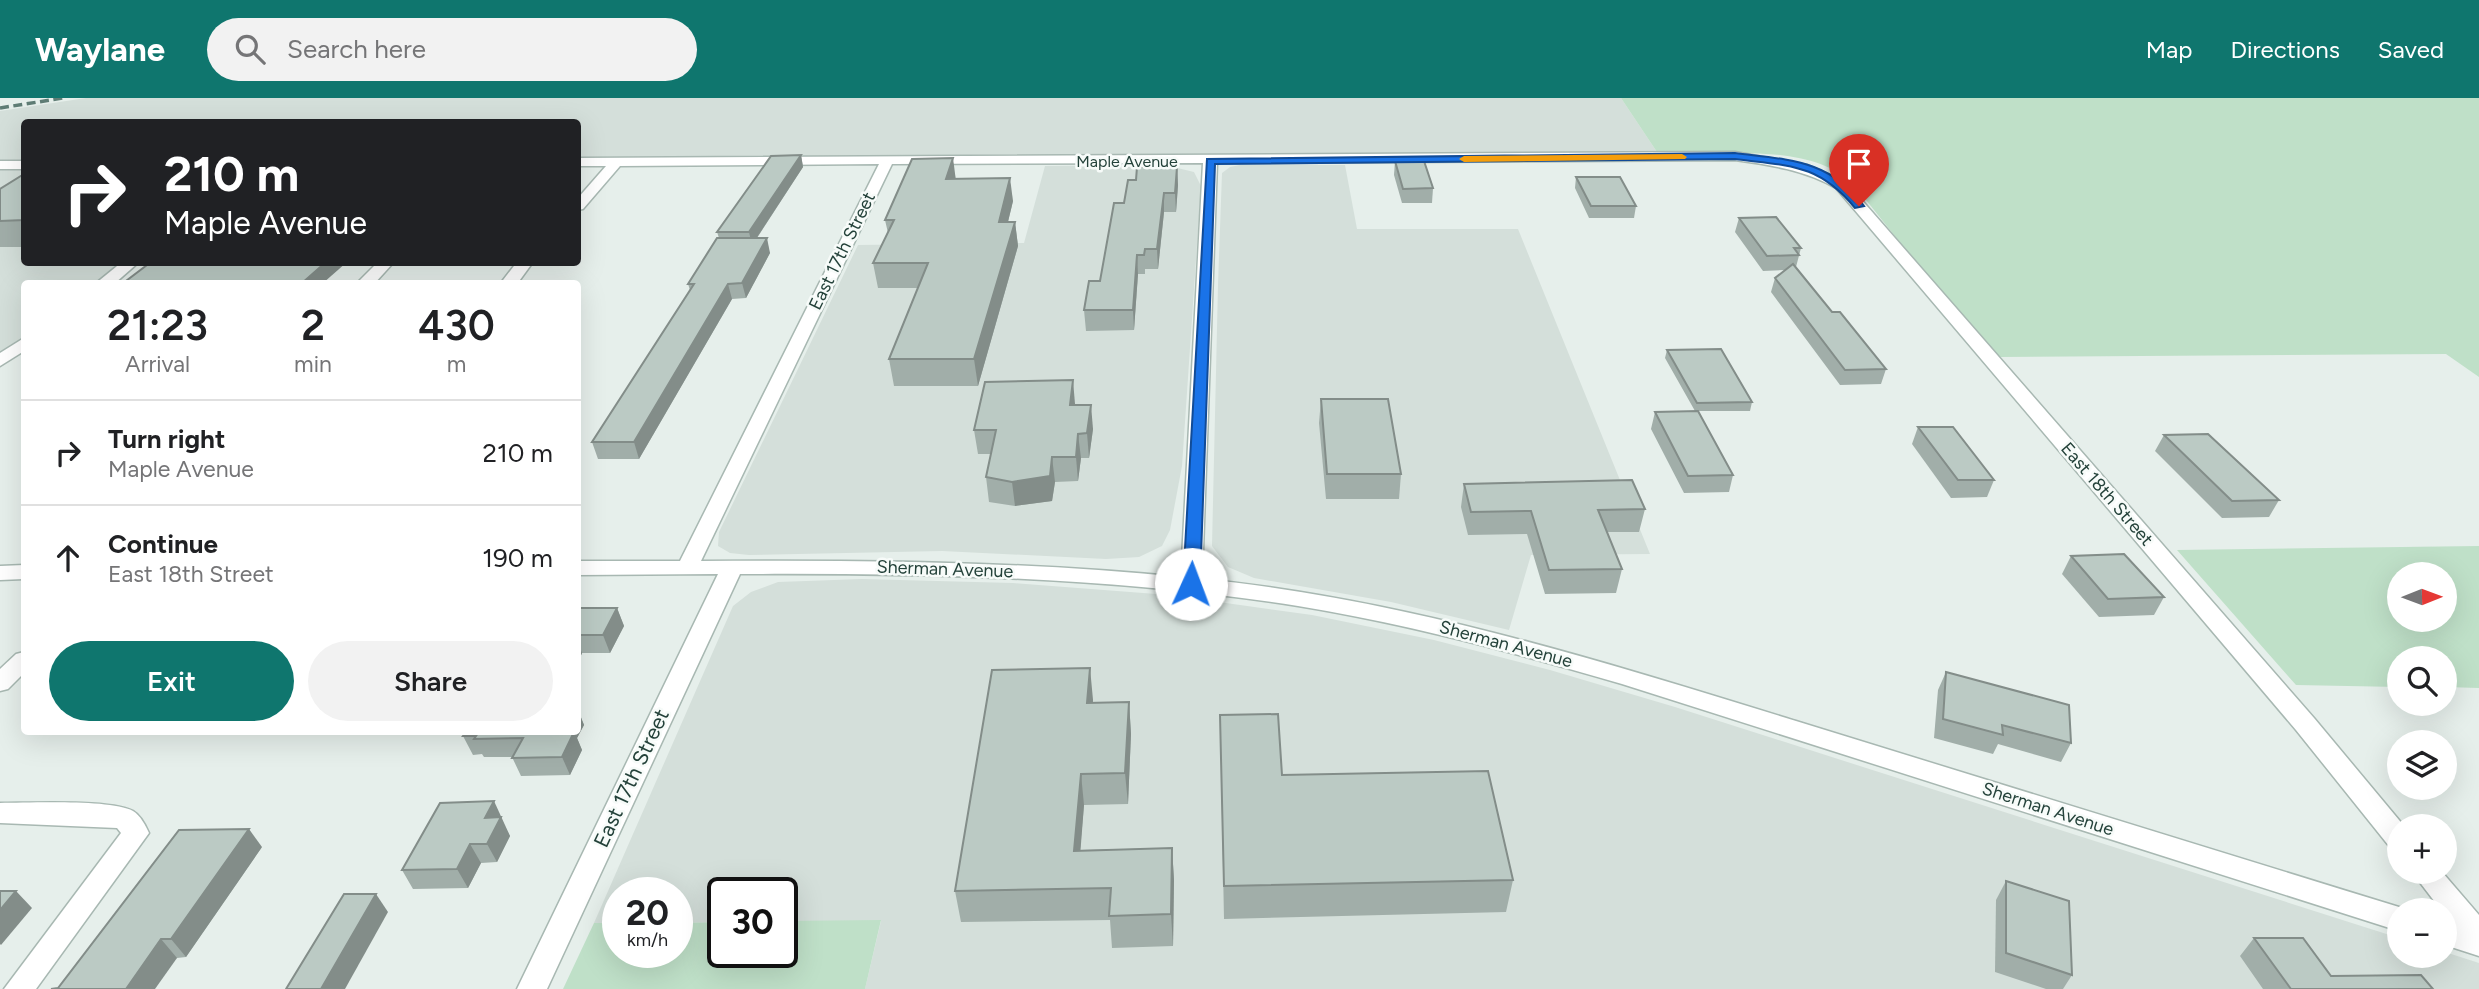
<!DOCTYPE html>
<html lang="en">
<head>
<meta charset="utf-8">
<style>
	:root { --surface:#fff; --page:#f2f2f2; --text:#202124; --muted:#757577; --line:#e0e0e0; --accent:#0f766e }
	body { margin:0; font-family:Figtree,sans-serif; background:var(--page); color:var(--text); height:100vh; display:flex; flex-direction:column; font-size:26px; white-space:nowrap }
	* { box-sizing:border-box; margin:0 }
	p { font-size:23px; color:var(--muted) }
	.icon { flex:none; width:38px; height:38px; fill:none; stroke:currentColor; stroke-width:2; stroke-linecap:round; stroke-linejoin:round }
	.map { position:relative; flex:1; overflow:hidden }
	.panel { position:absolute; left:21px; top:182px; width:560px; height:455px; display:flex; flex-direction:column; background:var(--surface); border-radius:7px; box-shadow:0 7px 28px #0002 }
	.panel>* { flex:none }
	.banner { position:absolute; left:21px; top:21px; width:560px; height:147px; border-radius:7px; box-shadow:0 7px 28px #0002; background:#202124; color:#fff; overflow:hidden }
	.needle { width:46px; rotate:89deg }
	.controls { position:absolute; left:2387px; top:464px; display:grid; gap:14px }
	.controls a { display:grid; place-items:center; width:70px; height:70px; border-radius:50%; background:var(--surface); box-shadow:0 7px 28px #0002; font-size:35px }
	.speed { position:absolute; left:602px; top:779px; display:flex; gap:14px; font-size:35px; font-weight:700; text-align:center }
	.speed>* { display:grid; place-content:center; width:91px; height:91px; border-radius:50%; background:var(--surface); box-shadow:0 7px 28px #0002; line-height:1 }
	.speed small { font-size:18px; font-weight:400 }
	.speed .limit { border:4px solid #111; border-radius:10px; background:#fff; color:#111 }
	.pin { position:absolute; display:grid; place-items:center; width:60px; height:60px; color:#fff; margin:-72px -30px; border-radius:50% 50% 50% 0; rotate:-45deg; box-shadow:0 0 7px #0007 }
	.pin .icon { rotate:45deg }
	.me { position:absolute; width:77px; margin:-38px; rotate:2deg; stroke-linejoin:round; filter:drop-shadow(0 0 5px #0008) }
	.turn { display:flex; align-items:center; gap:24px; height:147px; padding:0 28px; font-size:32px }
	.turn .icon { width:91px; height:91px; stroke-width:2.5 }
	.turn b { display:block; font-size:49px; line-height:60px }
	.eta { display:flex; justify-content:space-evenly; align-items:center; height:119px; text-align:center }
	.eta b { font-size:42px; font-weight:600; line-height:49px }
	.primary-button { display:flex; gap:14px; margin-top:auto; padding:14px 28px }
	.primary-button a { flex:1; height:80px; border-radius:42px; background:var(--accent); color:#fff; font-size:28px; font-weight:600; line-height:80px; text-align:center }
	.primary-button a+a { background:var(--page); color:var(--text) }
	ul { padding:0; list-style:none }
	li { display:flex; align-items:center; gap:21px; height:105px; padding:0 28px; border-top:2px solid var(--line) }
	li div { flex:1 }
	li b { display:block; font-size:26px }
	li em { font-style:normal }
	header { display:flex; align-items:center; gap:42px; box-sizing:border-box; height:98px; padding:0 35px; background:var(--accent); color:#fff }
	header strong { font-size:33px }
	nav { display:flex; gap:38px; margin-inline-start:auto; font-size:24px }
	.search { width:490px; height:63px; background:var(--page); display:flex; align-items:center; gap:18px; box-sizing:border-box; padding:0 24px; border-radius:38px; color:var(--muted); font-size:26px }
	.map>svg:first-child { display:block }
</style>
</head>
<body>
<header>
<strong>Waylane</strong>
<div class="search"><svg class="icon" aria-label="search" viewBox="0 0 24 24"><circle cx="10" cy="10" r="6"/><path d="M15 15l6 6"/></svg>Search here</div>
<nav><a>Map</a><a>Directions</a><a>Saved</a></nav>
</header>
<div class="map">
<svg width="2479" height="891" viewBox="0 0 2479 891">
	<rect width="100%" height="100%" fill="#e6efeb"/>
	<g fill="#d4dfda">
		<path d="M86,0H1621L1659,57L578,61V24H24V63H0V13Z"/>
		<path d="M1165,67L1194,74L1201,88L1182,368L1170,432L1162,448L1139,459L1106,461L942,453L749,457L730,455L718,448L719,434L858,147L1024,145L1045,68Z"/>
		<path d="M1240,67H1345L1357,131H1518L1650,456L1531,457L1509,532L1391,504L1254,480L1228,469L1212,448L1218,187L1222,75L1230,69Z"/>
		<path d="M0,72H24V164L127,165L98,185L24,186V239L0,257Z"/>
		<path d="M862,481L1013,485L1169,497L1312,517L1434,542L1550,572L1675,609L2399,840V858H2445V854L2479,865V891H865L881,823H782V794H723V824L677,825V794H618V825H594L733,508L751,494L778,484Z"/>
	</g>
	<g fill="#bfe0c8" fill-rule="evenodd">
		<path d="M1621,0H2479V279L2446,256L1999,259L1922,172L1854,87C1811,43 1716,57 1659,57Z"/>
		<path d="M2479,448V590L2445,589V560H2399V589L2296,587L2177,452ZM2399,476H2445V522H2399Z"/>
		<path d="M881,822L865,891H563L594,825H618V854H677V825L723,824V854H782V823Z"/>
	</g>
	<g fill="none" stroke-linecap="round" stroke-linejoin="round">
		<g stroke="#a8b8b2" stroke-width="3">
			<g id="minor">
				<path d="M1735,54L1807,67L1846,84L2314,620L2404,728H2399V752L2389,748L2296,632L1836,90C1804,72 1771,67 1735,62L1217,65L1202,481C1405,501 1602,563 1796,623C1997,685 2198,747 2399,809L2407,812H2399V833L1622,586C1515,555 1408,526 1298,508C1114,479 926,475 740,476L547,891H517L718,476L578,477V463H680L879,66L620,68L583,111L578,112V100L606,68H578V60ZM1203,65L1181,479C1021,463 861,462 701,463L892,66Z"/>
				<rect x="0" y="63" width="24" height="8"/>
				<path d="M122,164H139L114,186H95Z"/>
				<path d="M378,164H394L374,186H356Z"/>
				<path d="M517,164H533L517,186H500Z"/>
				<path d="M24,240V253L0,268V255Z"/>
				<path d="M24,467V481L0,482V468Z"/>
				<path d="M24,554V575L8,591L0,593V571L16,556Z"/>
				<path d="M0,705C29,705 110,701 133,713C140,717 146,728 149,735L36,891H4L121,735L117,730L0,725Z"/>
				<path d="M2412,774H2442L2479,817V858L2445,847V823L2451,825L2445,817V812H2441Z"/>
			</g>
		</g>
		<use href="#minor" fill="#fff" fill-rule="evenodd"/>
		<path stroke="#5f7d75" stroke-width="3.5" stroke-dasharray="9 4.5" stroke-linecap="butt" d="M0,10L63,0"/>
	</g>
	<g fill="#a1aea9">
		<path d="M801,57L803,69L757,140L770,155L746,200L732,201L639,361H598L592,344L690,192L688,186L719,140L717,134Z"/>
		<path d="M1395,63L1433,90L1432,105H1402L1394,77Z"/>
		<path d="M1177,69L1178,87L1176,114H1164L1158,171H1145V176H1138L1134,232L1086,233L1084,212L1100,183L1124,105L1136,82Z"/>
		<path d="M24,76V149H0V91Z"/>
		<path d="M1576,79L1636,108L1634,120H1589L1575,90Z"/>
		<path d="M956,80L1013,103L1008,124H1015L1018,148L978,288H894L889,261L918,190H878L873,165L888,135L885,122Z"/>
		<path d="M1739,120L1801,150L1796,169L1832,214L1886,271L1881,286L1840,287L1771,194L1775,180L1785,172L1763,173L1735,134Z"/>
		<path d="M1667,252L1752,304L1750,313H1698L1733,377L1729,394L1684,395L1651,331L1655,314L1695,313L1665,260Z"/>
		<path d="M1321,301L1401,376L1399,401H1326L1319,325Z"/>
		<path d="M1075,307L1093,331L1089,360H1081L1078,383L1055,384L1052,403L1015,408L989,404L986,379L991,356H978L974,332Z"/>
		<path d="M1918,329L1994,382L1987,399L1951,400L1912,346Z"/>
		<path d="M2164,337L2279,402L2269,419L2222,420L2155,353Z"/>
		<path d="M1464,386L1645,411L1639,434H1607L1622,471L1616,495L1545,496L1527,436L1468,437L1461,409Z"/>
		<path d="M2071,458L2164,499L2154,517L2099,519L2062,476Z"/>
		<path d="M578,510H617L624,528L610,555H582L578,564Z"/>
		<path d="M1946,574L2071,645L2061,664L1998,646L1993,656L1934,640L1938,592Z"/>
		<path d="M1093,602V605L1129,604L1131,636L1128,706L1084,707L1080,752L1172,750L1174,782L1173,848L1112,850L1110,822L961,824L955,793Z"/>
		<path d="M578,612L584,627L577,640L582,652L570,677L521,678L512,659H484L482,656L473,657L463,638L578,634Z"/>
		<path d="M1220,617L1282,677L1513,782L1506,814L1224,821Z"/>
		<path d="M503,722L502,723L510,738L497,764L481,765L468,790L413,791L402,772Z"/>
		<path d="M262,749L186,859L177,860L58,890Z"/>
		<path d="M2006,783L2072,877L2063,891H2046L1995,874L1996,802Z"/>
		<path d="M2254,840L2331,878L2433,891H2263L2240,858Z"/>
	</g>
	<g fill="#838d89">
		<path d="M801,57L803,69L752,147L749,134Z"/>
		<path d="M953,60L956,83L946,81Z"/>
		<path d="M1177,69L1178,87L1176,114L1175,95Z"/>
		<path d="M1010,80L1013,103L1002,148L999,124Z"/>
		<path d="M1164,95V114L1158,171L1157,151Z"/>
		<path d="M1015,124L1018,148L978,288L974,261Z"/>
		<path d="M767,140L770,155L746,200L742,185Z"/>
		<path d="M1137,157L1138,176L1134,232L1133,212Z"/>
		<path d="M326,164H347L322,186H301Z"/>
		<path d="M728,186L732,201L639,361L634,344Z"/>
		<path d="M1073,282L1075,306L1072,331L1070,307Z"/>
		<path d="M1091,307L1093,331L1089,360L1087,335Z"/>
		<path d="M1078,336L1081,360L1078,383L1076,359Z"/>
		<path d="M1052,359L1055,384L1052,403L1015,408L1012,384Z"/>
		<path d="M617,510L624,528L610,555L603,537Z"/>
		<path d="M578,544L582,555L578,564Z"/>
		<path d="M1090,570L1093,602L1090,637L1087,605Z"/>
		<path d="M1129,604L1131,636L1128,706L1125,675Z"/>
		<path d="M578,612L584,627L577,640L582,652L570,677L562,659L563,634H578Z"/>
		<path d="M1081,676L1084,707L1078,784L1074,753Z"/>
		<path d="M494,703L510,738L497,764L487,746L485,720Z"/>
		<path d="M249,731L262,749L186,859L171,841Z"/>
		<path d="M470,746L481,765L468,790L457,771Z"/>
		<path d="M1172,750L1174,782L1173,848L1171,816Z"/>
		<path d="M16,793L32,810L1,847L0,846V812Z"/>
		<path d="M376,796L388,814L345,891H321Z"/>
		<path d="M161,841L177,860L155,891H126Z"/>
	</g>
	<g fill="#bbcac4" stroke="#838d89" stroke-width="2">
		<path d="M801,57L749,134H717L771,58Z"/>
		<path d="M953,60L946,81L1010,80L999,124H1015L974,261H889L928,165H873L894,122H885L912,61Z"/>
		<path d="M1395,63H1424L1433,90L1403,91Z"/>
		<path d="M1137,69H1177L1175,95H1164L1157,151H1145L1144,157H1137L1133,212H1084L1089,183H1100L1114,105H1124L1128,82H1136Z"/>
		<path d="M24,76V122L0,123V91Z"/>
		<path d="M1576,79H1620L1636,108H1591Z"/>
		<path d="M1776,119L1801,150H1794L1799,157L1767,158L1739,120Z"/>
		<path d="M717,140H767L742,185L728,186L634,344H592L694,186H688Z"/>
		<path d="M151,164H326L301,186H122Z"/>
		<path d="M1793,166L1832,214H1840L1886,271L1845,272L1775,180Z"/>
		<path d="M1721,251L1752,304L1697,305L1667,252Z"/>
		<path d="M1073,282L1070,307H1091L1087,335L1078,336L1076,359H1052L1050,378L1012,384L986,379L996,332H974L985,284Z"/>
		<path d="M1321,301H1388L1401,376H1327Z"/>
		<path d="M1698,313L1733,377L1688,378L1655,314Z"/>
		<path d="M1918,329H1953L1994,382H1958Z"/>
		<path d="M2208,336L2279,402L2232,403L2164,337Z"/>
		<path d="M1632,382L1645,411L1598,412L1622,471L1549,472L1531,413L1471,414L1464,386Z"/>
		<path d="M2124,456L2164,499L2108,501L2071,458Z"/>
		<path d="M578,510H617L603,537H578Z"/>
		<path d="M1090,570L1087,605L1129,604L1125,675L1081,676L1074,753L1172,750L1171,816L1109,818L1111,790L955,793L992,572Z"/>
		<path d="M1946,574L2069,607L2071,645L2002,627L2003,637L1943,621Z"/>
		<path d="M1278,616L1282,677L1488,673L1513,782L1224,788L1220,617Z"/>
		<path d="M466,634H574L562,659L512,660L523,640L474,641L476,638H463Z"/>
		<path d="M494,703L485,720L501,719L487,746H470L457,771L402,772L440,705Z"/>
		<path d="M249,731L171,841H161L126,891H51L58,890L179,732Z"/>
		<path d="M2006,783L2069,803L2072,877L2006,855Z"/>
		<path d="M0,793H16L0,812Z"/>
		<path d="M344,796H376L321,891H286Z"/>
		<path d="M2254,840H2303L2331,878L2421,877L2433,891H2291Z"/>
	</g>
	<path fill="#1a73e8" stroke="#114b97" stroke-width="2" d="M1735,55C1789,62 1829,61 1864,108L1855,110C1818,65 1789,68 1735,61L1215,66L1200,486L1197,490H1186L1183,486L1207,61Z"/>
	<path fill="#f59e0b" d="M1682,56L1687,59L1685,61L1464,64L1459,61L1464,58Z"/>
	<g text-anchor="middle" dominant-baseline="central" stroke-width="5" stroke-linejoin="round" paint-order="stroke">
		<g font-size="16" fill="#24423a" stroke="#f7fbf9">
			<text x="1127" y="63">Maple Avenue</text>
		</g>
		<g font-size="18" fill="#24423a" stroke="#f7fbf9">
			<text transform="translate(842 153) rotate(-64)">East 17th Street</text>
			<text transform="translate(2107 396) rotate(49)">East 18th Street</text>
			<text transform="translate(945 471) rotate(2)">Sherman Avenue</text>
			<text transform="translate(1506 546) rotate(15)">Sherman Avenue</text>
			<text transform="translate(2048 711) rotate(18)">Sherman Avenue</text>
		</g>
		<g font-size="21" fill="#24423a" stroke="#f7fbf9">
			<text transform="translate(631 680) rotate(-65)">East 17th Street</text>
		</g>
	</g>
</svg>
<div class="controls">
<a><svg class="needle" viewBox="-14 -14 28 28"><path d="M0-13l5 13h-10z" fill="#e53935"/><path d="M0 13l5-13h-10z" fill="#757577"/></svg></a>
<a><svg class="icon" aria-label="search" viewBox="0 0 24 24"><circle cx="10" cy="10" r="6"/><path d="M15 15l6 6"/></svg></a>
<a><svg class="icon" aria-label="layers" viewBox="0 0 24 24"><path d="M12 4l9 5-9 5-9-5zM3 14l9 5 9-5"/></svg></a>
<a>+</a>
<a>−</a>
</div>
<div class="speed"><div>20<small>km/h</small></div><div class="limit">30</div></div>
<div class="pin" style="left:1859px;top:108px;background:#d93025"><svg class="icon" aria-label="arrive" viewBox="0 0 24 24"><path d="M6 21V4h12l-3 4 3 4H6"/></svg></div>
<svg class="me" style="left:1191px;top:486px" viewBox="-20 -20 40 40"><circle r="19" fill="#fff"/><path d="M0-13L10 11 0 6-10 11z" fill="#1a73e8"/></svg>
<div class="banner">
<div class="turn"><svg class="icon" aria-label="right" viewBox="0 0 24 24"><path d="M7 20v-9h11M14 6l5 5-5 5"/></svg><div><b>210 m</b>Maple Avenue</div></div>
</div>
<section class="panel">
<div class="eta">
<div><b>21:23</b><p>Arrival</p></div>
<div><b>2</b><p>min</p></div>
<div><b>430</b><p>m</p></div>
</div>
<ul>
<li><svg class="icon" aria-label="right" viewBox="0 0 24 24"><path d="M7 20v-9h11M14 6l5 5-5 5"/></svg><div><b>Turn right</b><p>Maple Avenue</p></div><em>210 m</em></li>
<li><svg class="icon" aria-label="ahead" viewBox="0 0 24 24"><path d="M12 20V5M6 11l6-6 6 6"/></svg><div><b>Continue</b><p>East 18th Street</p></div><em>190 m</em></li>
</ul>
<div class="primary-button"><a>Exit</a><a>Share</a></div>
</section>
</div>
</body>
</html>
